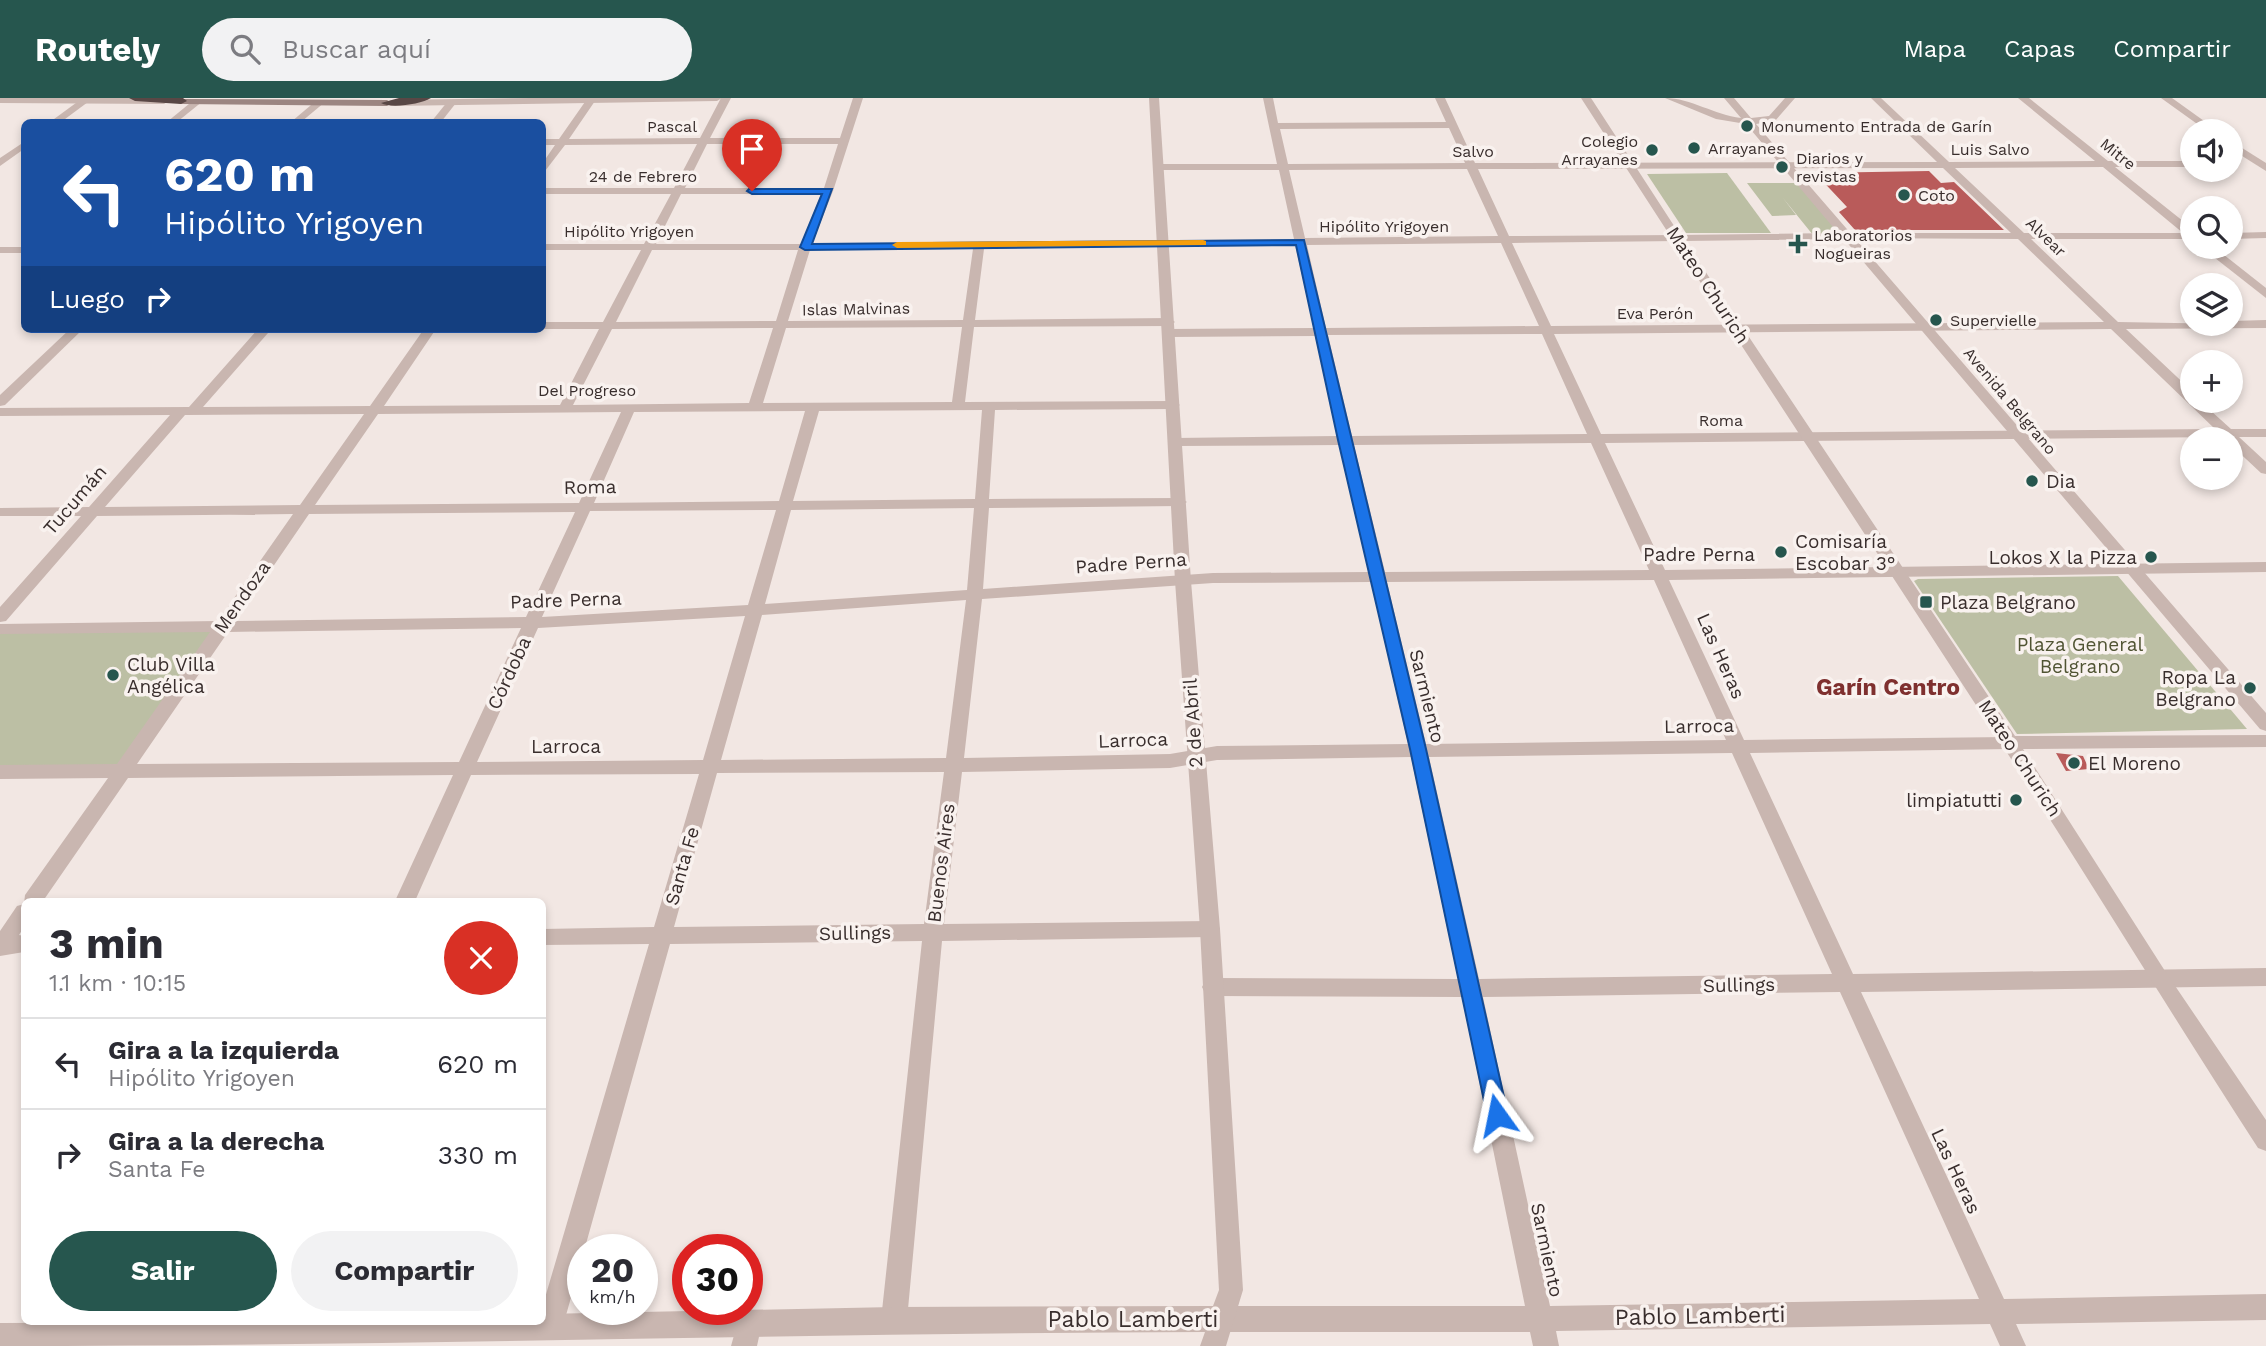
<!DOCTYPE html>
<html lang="es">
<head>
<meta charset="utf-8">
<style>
	:root { --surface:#fff; --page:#f2f2f3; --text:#2b2b33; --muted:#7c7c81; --line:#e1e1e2; --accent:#26564e }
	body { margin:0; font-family:"Work Sans",sans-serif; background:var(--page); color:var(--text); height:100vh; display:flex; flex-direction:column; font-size:26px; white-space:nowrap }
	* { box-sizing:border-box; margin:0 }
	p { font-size:23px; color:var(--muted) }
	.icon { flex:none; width:38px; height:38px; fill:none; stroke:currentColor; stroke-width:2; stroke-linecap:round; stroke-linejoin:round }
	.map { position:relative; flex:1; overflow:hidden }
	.side { position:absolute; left:21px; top:800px; width:525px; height:427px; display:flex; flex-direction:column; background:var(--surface); border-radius:10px; box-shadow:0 4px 10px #0003 }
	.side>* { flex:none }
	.hud { position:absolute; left:21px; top:21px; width:525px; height:214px; border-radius:10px; box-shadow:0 4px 10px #0003; background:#1a4fa0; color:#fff; overflow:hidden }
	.buttons { position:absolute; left:2180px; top:21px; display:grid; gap:14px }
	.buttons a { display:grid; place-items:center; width:63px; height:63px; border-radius:50%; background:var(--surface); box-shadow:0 4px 10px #0003; font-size:35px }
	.speed { position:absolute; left:567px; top:1136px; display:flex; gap:14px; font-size:35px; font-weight:700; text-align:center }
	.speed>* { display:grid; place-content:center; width:91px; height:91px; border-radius:50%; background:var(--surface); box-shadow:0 4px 10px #0003; line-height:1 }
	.speed small { font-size:18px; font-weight:400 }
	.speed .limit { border:10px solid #d22; background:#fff; color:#111 }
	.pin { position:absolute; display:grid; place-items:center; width:60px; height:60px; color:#fff; margin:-72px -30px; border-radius:50% 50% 50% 0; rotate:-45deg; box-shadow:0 0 7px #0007 }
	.pin .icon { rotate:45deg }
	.me { position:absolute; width:77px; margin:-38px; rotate:348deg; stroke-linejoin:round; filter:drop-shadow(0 0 5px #0008) }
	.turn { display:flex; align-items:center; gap:24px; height:147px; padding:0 28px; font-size:32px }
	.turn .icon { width:91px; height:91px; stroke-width:2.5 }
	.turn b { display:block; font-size:49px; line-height:60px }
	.then { display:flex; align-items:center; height:66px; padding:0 28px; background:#0003; gap:14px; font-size:26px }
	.round { display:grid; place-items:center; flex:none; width:74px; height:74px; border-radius:37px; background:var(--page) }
	.headline { display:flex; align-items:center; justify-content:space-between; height:119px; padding:0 28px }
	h1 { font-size:42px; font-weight:700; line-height:52px }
	.action { display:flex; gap:14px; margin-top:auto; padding:14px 28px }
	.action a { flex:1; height:80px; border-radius:42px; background:var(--accent); color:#fff; font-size:28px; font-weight:700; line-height:80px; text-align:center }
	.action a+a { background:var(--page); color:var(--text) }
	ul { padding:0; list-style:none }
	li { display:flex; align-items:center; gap:21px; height:91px; padding:0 28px; border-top:2px solid var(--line) }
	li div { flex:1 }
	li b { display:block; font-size:26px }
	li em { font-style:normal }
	header { display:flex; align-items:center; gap:42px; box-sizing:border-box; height:98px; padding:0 35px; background:var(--accent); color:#fff }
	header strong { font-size:33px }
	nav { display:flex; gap:38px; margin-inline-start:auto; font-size:24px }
	.search { width:490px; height:63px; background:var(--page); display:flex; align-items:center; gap:18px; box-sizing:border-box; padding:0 24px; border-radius:38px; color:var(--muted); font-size:26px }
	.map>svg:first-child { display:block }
</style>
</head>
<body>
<header>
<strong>Routely</strong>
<div class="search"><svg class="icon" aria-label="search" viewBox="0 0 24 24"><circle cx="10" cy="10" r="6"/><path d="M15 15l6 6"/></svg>Buscar aquí</div>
<nav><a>Mapa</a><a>Capas</a><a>Compartir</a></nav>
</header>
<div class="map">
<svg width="2266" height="1248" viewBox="0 0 2266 1248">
	<rect width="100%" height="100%" fill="#f2e7e3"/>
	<g fill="#bcbfa4">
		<path d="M1727,75L1771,135H1686L1647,76Z"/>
		<path d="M1747,85H1798L1842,137H1813L1783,100L1796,117L1772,118Z"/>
		<path d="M2118,478L2247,631L2017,636L1914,483L1918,481Z"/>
		<path d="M221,530L120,673L0,674V531Z"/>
	</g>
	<g fill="#b95b5a">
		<path d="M1929,73L1941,85L1954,84L2004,132H1855L1839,114L1847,109L1815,75Z"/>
		<path d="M2056,655L2083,658L2089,671L2066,673Z"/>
	</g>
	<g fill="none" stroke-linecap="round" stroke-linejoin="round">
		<g fill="#c9b6b0" fill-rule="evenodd">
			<path d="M590,0L595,3L569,41L700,40L721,0H731L710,40H840L853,0H863L833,93L812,146L1294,141L1279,72H1159L1154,69L1159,66H1277L1263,0H1273L1278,25L1446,24L1435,0H1445L1475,65L1937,64L1871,0H1881L1949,64L2095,63L2018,0H2029L2108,63H2193V69H2115L2193,131V141H2031L2118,224L2231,226V223L2266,222V230L2126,231L2193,294V303H2200L2231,331H2266V339H2239L2266,364V376L2261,375L2231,347V341L2224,339L1605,345L1665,472L2266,464V474L1669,482L1744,642L2010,639L2016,640L2019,645L2016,650L2010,651L1750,655L1853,876L2266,870V888L1861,894L2004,1201L2266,1196V1222L2016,1226L2026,1248H2000L1990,1226L1556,1233L1559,1248H1533L1530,1234H1223L1214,1230L1210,1221L1214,1212L1223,1208H1525L1462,899L1212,898L1205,895L1202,889L1205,883L1212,880L1458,881L1411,659L1217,662L1170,670L962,674L944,826L1210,823L1217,825L1220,831L1217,837L1210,839L942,843L907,1222L903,1231L894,1235L885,1231L881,1222L922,843L670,846L563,1228L559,1237L550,1241L541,1237L537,1228L539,1223H542V1210L649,846L542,847V831L654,829L699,676L471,677L415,803H395L453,677L128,680L43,803H24V829L19,837L24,838V854L0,858V833L17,808L24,806L25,797L108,680L0,681V667L117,666L210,534L0,536V526L218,523L293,416L97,418L6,523L0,524V509L81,418H0V410L89,409L170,317L0,318V310L189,309L258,231H295L289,235H268L203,309L370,308L424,231H436L384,308L560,307L599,231H539H542V224H603L641,152H542V146H644L671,96H542V90H674L697,46L565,47L542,77V66L555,47H542V41H559L587,1ZM1449,30L1465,65L1288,66L1280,31ZM707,46H838L824,90H685ZM2103,69L2183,135H2024L1955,70ZM1943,70L2011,135H1849L1843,138L1845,140L2018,141L2104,224L1551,228L1512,145L1678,143L1684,140L1678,137L1509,138L1478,71ZM1467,71L1498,138L1305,140L1289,72ZM681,96H821L801,146H656ZM1501,145L1539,228L1326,230L1307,147ZM1295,147L1314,230L1170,231L1164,235L1170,239L1315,238L1338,338L1176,340L1169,344L1176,348L1340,347L1369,474L1213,475L983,491L989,410L1180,408L1187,404L1180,400L989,401L995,312L1173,311L1180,307L1173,303L965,304L974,229L1169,228L1175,224L1169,220L975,222L984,151ZM973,151L963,222L788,223L810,152ZM652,152H798L776,223L616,224ZM962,229L952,304L763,305L786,230ZM773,230L749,305L573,307L612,231ZM2111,231L2215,331L1601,336L1554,236ZM1542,236L1587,336L1352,338L1328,237ZM982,312L975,401L793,403L819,313ZM805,313L779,403L594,405L634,314ZM621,314L579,405L315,407L378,316ZM364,316L300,407L105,409L185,317ZM1591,345L1649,472L1385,474L1354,347ZM974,410L967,492L765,506L791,412ZM776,412L748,507L542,519L590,413ZM575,414L526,519L236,523L309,416ZM1654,482L1726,642L1426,646L1387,484ZM1371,484L1408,646L1217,648L1170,656L964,660L982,501L1213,485ZM966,502L946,660L721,662L762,517ZM745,518L703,662L477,664L538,530ZM521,530L459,664L137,666L228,534ZM1732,655L1832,876L1479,881L1429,659ZM944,674L924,826L674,829L717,675ZM1840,894L1979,1201L1550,1208L1483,899Z"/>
			<path d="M2161,0H2172L2218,33H2207Z"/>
			<path d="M195,1L203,3L177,24H167Z"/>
			<path d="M80,2L88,4L61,24H50Z"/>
			<path d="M448,3L456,5L441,24H431Z"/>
			<path d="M2231,43L2266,65V73L2231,51Z"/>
			<path d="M24,44V51L0,68V60Z"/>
			<path d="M2266,134V140L2231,141V135Z"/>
			<rect x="0" y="149" width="24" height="6"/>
			<path d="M2201,149H2214L2266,190V200Z"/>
			<path d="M749,1212L758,1216L762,1225L757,1248H731L740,1216Z"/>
		</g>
		<g fill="#c9b6b0" fill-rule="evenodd">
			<path d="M0,0H164L169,3L164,6L0,5Z"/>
			<path d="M531,0H722L717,3L391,8L386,5L391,2Z"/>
			<path d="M1149,0H1159L1191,483L1220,831L1243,1192L1226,1248H1200L1205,1234C803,1235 402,1248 0,1248V1225L542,1223V1216L894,1209L1213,1208L1219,1192L1200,831L1175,483Z"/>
			<path d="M1581,0H1591L1680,137L1838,135L1746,26L1716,21L1665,0C1691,0 1714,17 1741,20L1724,0H1734L1751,20L1769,18L1785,0H1795L1775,23L1756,26L2266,615V633L2260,631L1844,141L1685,143L2015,638L2266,637V649L2023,651L2165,873L2266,1022V1053L2258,1050C2171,916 2089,780 2002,647C1862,431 1720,216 1581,0Z"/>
			<path d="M317,2L325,4L301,24H291Z"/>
			<path d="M70,231H83L5,307L0,308V297Z"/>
		</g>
		<path fill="#9c8581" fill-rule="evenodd" d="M178,1L387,2L392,5L387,8L181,6L178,5Z"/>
		<g fill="#594745" fill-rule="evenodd">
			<path d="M129,0H183L187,3L181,6L135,3Z"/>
			<path d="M399,0H431C421,6 391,11 381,5Z"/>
		</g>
	</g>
	<path fill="#1a73e8" stroke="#114b97" stroke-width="2" d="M749,91H832L812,146L1304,142L1426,651L1508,1017L1505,1024L1497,1027L1490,1024L1487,1017L1410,651L1338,342L1296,147L805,152L800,149L822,96H752L747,93Z"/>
	<path fill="#f59e0b" d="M1203,142L1206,143V147L897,150L892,147L897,144Z"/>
	<g fill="#26564e" stroke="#f9f2ef" stroke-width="2.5">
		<circle cx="1747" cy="28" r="7"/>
		<circle cx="1694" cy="50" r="7"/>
		<circle cx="1652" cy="52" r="7"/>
		<circle cx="1782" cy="69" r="7"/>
		<circle cx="1904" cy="97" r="7"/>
		<path d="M1794.5 135.5h7v7h7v7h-7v7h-7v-7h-7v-7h7z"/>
		<circle cx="1936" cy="222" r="7"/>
		<circle cx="2032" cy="383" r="7"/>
		<circle cx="1781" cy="454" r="7"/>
		<circle cx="2151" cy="459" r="7"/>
		<rect x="1919" y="497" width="14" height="14" rx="3.5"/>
		<circle cx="113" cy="577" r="7"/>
		<circle cx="2250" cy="590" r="7"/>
		<circle cx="2074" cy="665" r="7"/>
		<circle cx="2016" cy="702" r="7"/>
	</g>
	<g text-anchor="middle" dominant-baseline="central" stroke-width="7" stroke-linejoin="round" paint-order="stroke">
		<g font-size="16" fill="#392e2d" stroke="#f9f2ef">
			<text x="672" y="28">Pascal</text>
			<text x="1990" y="51">Luis Salvo</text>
			<text x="1473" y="53">Salvo</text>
			<text transform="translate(2118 56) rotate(39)">Mitre</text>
			<text x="643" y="78">24 de Febrero</text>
			<text x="1384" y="128">Hipólito Yrigoyen</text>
			<text x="629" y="133">Hipólito Yrigoyen</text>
			<text transform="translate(2046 139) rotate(44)">Alvear</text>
			<text transform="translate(856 211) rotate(-1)">Islas Malvinas</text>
			<text x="1655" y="215">Eva Perón</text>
			<text x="587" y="292">Del Progreso</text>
			<text transform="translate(2010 303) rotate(50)">Avenida Belgrano</text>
			<text x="1721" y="322">Roma</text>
		</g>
		<g font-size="16" fill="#392e2d" stroke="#f9f2ef" text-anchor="start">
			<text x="1761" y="28">Monumento Entrada de Garín</text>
			<text x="1638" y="43" text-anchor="end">Colegio<tspan x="1638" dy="18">Arrayanes</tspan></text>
			<text x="1708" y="50">Arrayanes</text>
			<text x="1796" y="60">Diarios y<tspan x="1796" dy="18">revistas</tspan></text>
			<text x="1918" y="97">Coto</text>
			<text x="1814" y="137">Laboratorios<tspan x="1814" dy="18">Nogueiras</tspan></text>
			<text x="1950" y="222">Supervielle</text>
		</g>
		<g font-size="19" fill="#392e2d" stroke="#f9f2ef">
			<text transform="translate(1708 187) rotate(57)">Mateo Churich</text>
			<text transform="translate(590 389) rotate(-1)">Roma</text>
			<text transform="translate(75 402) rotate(-49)">Tucumán</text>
			<text x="1699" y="456">Padre Perna</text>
			<text transform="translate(1131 465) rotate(-4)">Padre Perna</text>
			<text transform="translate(242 499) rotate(-55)">Mendoza</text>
			<text transform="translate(566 502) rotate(-2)">Padre Perna</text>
			<text transform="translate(1721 558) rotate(66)">Las Heras</text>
			<text transform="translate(509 575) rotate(-65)">Córdoba</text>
			<text transform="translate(1427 598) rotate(76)">Sarmiento</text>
			<text transform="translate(1193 625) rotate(-94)">2 de Abril</text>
			<text transform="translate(1699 628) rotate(-1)">Larroca</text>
			<text transform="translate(1133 642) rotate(-2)">Larroca</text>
			<text x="566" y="648">Larroca</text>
			<text transform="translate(2020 660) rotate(57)">Mateo Churich</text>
			<text transform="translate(941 765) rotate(-83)">Buenos Aires</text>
			<text transform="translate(682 768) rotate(-74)">Santa Fe</text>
			<text transform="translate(855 835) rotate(-1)">Sullings</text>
			<text transform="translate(1739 887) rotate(-1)">Sullings</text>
			<text transform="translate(1956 1073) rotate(65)">Las Heras</text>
			<text transform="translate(1547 1152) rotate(78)">Sarmiento</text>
		</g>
		<g font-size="19" fill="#392e2d" stroke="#f9f2ef" text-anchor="start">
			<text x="2046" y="383">Dia</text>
			<text x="1795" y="443">Comisaría<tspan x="1795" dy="22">Escobar 3°</tspan></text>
			<text x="2137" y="459" text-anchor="end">Lokos X la Pizza</text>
			<text x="1940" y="504">Plaza Belgrano</text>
			<text x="127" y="566">Club Villa<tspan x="127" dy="22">Angélica</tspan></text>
			<text x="2236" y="579" text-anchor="end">Ropa La<tspan x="2236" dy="22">Belgrano</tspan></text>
			<text x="2088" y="665">El Moreno</text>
			<text x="2002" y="702" text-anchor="end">limpiatutti</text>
		</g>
		<g font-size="19" fill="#505433" stroke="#f9f2ef">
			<text x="2080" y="546">Plaza General<tspan x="2080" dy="22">Belgrano</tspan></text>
		</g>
		<g font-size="23" font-weight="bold" fill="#7f302f" stroke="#f9f2ef">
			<text x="1888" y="589">Garín Centro</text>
		</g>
		<g font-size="23" fill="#392e2d" stroke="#f9f2ef">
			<text transform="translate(1700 1218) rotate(-1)">Pablo Lamberti</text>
			<text x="1133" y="1221">Pablo Lamberti</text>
		</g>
	</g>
</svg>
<div class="buttons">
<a><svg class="icon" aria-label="sound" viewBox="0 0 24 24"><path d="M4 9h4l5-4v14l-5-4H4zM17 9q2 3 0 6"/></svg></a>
<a><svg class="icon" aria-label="search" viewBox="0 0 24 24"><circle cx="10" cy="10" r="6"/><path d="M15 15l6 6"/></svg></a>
<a><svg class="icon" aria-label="layers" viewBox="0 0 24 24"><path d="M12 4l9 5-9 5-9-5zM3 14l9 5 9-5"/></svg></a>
<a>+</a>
<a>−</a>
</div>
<div class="speed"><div>20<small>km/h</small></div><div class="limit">30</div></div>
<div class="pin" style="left:752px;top:93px;background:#d93025"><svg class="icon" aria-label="arrive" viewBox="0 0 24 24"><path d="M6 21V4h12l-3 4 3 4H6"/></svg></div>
<svg class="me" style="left:1497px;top:1017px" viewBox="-20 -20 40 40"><path d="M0-17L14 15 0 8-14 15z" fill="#1a73e8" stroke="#fff" stroke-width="4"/></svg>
<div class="hud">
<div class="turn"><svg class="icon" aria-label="left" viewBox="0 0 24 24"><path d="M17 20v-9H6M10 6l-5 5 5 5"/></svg><div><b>620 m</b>Hipólito Yrigoyen</div></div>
<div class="then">Luego<svg class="icon" aria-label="right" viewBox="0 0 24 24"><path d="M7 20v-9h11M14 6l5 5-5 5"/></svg></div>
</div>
<section class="side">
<div class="headline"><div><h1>3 min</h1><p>1.1 km · 10:15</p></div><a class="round" style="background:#d93025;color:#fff"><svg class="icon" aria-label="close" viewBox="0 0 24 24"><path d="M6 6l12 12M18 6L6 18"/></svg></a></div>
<ul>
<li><svg class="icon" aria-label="left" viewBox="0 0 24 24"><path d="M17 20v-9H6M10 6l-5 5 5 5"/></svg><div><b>Gira a la izquierda</b><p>Hipólito Yrigoyen</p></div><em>620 m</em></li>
<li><svg class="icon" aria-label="right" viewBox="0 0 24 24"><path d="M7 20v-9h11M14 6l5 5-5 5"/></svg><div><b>Gira a la derecha</b><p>Santa Fe</p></div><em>330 m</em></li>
</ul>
<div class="action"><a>Salir</a><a>Compartir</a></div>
</section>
</div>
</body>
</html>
